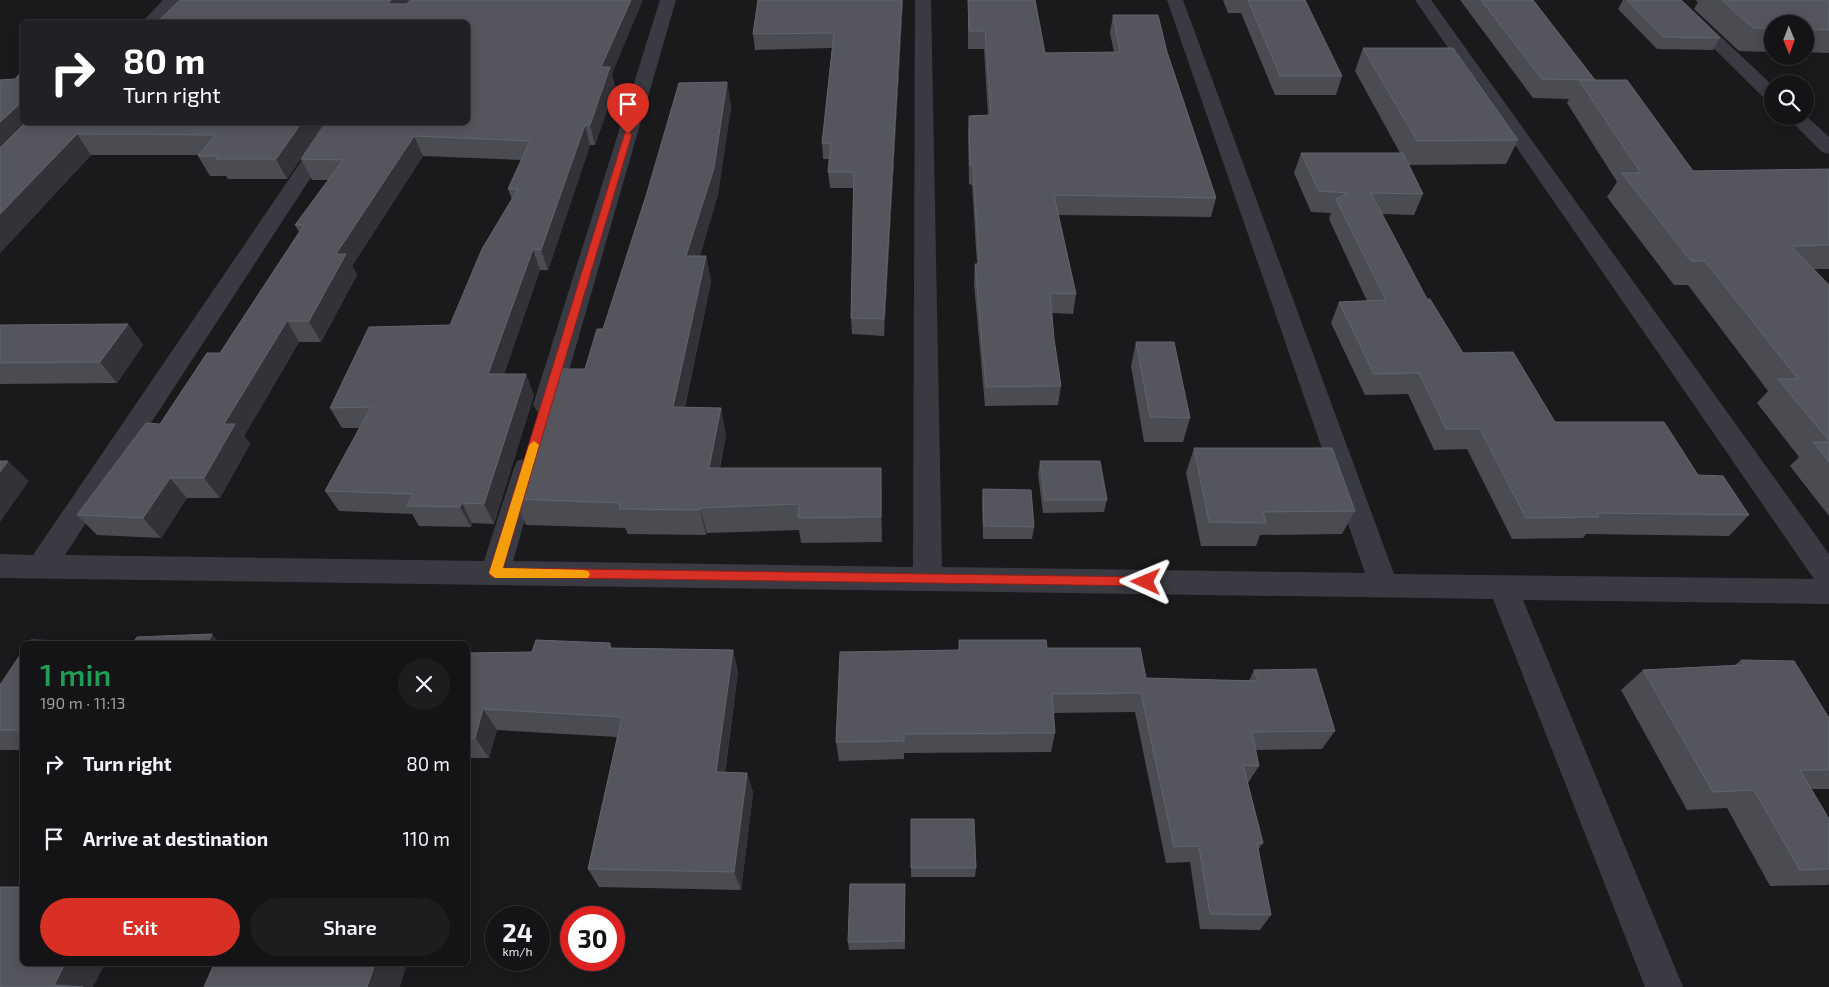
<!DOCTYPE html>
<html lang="en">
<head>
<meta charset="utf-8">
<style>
	:root { --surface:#141315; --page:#1d1c1e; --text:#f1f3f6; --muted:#9d9ea0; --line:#333234; --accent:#d93025 }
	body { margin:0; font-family:"Exo 2",sans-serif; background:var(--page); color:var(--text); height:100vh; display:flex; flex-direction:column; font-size:19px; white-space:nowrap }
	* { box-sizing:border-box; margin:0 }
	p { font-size:16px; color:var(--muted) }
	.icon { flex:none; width:28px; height:28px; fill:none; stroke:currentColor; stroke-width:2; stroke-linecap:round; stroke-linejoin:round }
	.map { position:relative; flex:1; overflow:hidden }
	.side { position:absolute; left:20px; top:641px; width:450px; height:325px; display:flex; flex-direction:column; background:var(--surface); border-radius:8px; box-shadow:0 2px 12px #0003,0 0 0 1px var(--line) }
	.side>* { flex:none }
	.guide { position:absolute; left:20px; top:20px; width:450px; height:105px; border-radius:8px; box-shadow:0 2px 12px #0003,0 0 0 1px var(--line); background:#202124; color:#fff; overflow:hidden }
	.needle { width:32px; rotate:179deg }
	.controls { position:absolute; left:1764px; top:15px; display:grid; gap:10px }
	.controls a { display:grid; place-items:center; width:50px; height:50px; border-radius:50%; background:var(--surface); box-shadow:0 2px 12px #0003,0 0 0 1px var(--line); font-size:25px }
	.speed { position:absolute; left:485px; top:906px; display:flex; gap:10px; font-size:25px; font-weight:700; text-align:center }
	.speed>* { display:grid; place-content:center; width:65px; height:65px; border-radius:50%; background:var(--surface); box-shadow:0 2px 12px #0003,0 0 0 1px var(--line); line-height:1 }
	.speed small { font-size:12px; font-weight:400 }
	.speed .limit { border:8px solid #d22; background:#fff; color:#111 }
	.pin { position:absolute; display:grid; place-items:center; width:42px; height:42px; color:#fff; margin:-51px -21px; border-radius:50% 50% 50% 0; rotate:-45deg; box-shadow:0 0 5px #0007 }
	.pin .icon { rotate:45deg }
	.me { position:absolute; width:55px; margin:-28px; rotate:271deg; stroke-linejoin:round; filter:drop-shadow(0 0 4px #0008) }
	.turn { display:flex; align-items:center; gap:18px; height:105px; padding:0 20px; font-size:22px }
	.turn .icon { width:65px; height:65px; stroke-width:2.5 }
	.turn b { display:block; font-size:35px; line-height:42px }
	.round { display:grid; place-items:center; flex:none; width:52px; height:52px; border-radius:26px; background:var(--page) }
	.summary { display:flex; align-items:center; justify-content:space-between; height:85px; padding:0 20px }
	h1 { font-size:30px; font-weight:600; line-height:38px; color:#1e9e55 }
	.action { display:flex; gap:10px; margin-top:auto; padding:10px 20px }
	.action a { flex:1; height:58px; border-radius:30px; background:var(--accent); color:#fff; font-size:20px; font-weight:600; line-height:58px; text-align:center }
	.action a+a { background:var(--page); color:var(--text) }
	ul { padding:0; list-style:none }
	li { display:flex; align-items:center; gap:15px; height:75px; padding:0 20px }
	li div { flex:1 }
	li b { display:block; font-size:19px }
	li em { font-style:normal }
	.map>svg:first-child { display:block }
</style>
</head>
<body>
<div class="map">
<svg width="1829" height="987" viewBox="0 0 1829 987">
	<rect width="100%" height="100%" fill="#1a191c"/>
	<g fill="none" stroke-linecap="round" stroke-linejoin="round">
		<g fill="#3a3b42" fill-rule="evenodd">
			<path d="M163,0H180L159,22H142Z"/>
			<path d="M660,0H676L559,405L555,411L546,414L537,411L533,405Z"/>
			<path d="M915,0H931L942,567L1365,573L1167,0H1183L1394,574L1814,579L1415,0H1431L1829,554V604L1523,600L1683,987H1645L1493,599L0,578V554L33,555L328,122H347L65,555L484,561L514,468L517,461L527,458L537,461L540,468L513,561L913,567Z"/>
			<path d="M1665,0H1682L1772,85V100L1765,99Z"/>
			<path d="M1805,115L1829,137V154L1822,152L1786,116Z"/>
		</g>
	</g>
	<g fill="#4a4c51">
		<path d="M758,0H903L884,336L852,334L851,318L853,188H830L828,172L829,159H823L822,143L832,48L755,50L753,34Z"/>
		<path d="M968,0H1035L1045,53L1114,52L1110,33L1113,15L1167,52L1216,198L1211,217L1058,215L1076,294L1073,314L1052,313L1054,339L1061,386L1058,405L985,406L974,284L975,264H977L972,185L969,184L968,134L969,116L988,115L984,49H968Z"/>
		<path d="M1223,0H1305L1342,76L1336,95H1275L1241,13H1228Z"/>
		<path d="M1460,0H1533L1595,80L1693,171L1829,169V269H1814L1829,285V516L1790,466L1799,457L1757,403L1768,391L1688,285H1674L1607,197L1617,182L1567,103L1569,99L1533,98Z"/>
		<path d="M1623,0H1681L1720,38L1713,50L1657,49L1618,9Z"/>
		<path d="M1695,0H1829V53L1805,52V24H1772V52L1739,51L1694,9L1698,2Z"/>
		<path d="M1363,48L1518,140L1506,164L1409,165L1423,194L1414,215L1382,214L1427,299L1463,353L1555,422L1698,475L1749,515L1729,536L1586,534L1583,538L1512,539L1467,449L1434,450L1408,394L1365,395L1331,323L1339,302L1367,301L1329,219L1331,213L1311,212L1294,173L1301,153H1400L1355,71Z"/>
		<path d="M612,74L615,87L595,145H590L548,270H540L504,374L534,395L494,524L472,523L471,527L419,526L412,514L339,511L325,491L360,428H342L330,408L450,325L512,200L508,189L521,160L423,156L352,266L357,275L321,342H299L244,436L250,444L220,498H187L161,538L97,535L77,515L160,424L220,353L299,232L295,225L329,180H312L301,159Z"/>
		<path d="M15,79L22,122H325L287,179H228L226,176H210L198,156L199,155H91L0,253V80Z"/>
		<path d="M727,82L731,107L718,194L700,256H706L711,282L685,407L726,434L720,468L882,494V542L801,543L799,530L707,533L706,535L628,534L625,528L526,525L514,499L585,369L603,329Z"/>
		<path d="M128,324L143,345L117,383L0,384V325Z"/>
		<path d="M1136,342L1190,418L1183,442H1144L1131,366Z"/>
		<path d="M1194,448L1355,511L1342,534L1260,535L1256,546H1201L1186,473Z"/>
		<path d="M1040,461L1107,500L1104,512L1043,513L1038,474Z"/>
		<path d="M983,489L1034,527L1032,539H983L982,502Z"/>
		<path d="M959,640L1047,648L1146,678L1249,681L1254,670L1335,731L1322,749L1256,750L1259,766L1248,783L1263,843L1258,850L1271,915L1260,930L1200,929L1190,862L1166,863L1135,712L1053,713L1055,733L1051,752L904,753V759L839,761L836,742L958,650Z"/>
		<path d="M610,643L612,648L733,650L738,672L725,773H747L753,793L741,890L599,887L588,869L617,737L497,730L489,758H468V653L532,652Z"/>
		<path d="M22,652V750H1L0,749V685Z"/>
		<path d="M1741,660L1829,718V789H1811L1829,819V884L1827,885L1770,886L1727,808L1687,810L1621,690L1643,670L1735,665Z"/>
		<path d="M911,819L976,868L975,877H911Z"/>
		<path d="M905,884V949L849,950L848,942Z"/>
	</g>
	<g fill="#333337">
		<path d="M391,0H410L396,22L388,4Z"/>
		<path d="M631,0H643L612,74L615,87L595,145L590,125L601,67Z"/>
		<path d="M902,0H903L884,336V319Z"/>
		<path d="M727,82L731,107L718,194L692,282L686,256Z"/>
		<path d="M22,102V122H36L0,156V122Z"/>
		<path d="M302,122H325L287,179L276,159Z"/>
		<path d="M585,125L590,145L548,270L541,250Z"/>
		<path d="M77,134L91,155L0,253V214Z"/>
		<path d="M414,136L423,156L352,266L357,275L321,342L309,321L336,254Z"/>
		<path d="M533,249L540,270L497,394L488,374Z"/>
		<path d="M706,256L711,282L679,433L673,407Z"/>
		<path d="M287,321L299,342L244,436L250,444L220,498L204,478L224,424Z"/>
		<path d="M128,324L143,345L117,383L100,362Z"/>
		<path d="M526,374L534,395L494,524L484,504Z"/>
		<path d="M721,408L726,434L714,494L709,468Z"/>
		<path d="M8,461L29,481L0,522V472Z"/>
		<path d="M881,468L882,494V542L881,517Z"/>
		<path d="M170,478L187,498L161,538L143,518Z"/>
		<path d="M462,503L472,523L471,527L460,507Z"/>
		<path d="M700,508L707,533L706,535L700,510Z"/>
		<path d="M212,634L221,644H207Z"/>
		<path d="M733,650L738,672L722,792L716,772Z"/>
		<path d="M483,709L497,730L489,758L475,738Z"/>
		<path d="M747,773L753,793L741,890L734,872Z"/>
		<path d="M65,964H105L93,987H59L54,985Z"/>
		<path d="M375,964H407L400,987H367Z"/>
	</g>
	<g fill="#55565d" stroke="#62646c">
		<path d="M180,0H391L388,4H407L410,0H631L601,67H610L590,125H585L541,250L533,249L488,374H526L484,504L462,503L460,507L407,506L413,494L325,491L371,407L330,408L369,327L450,325L482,249L518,189H508L530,141L414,136L336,254H346L309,321H287L224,424H235L204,478H170L143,518L77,515L146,423L160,424L207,353H220L304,225H295L343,160L301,159L326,122H468V22H157Z"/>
		<path d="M758,0H902L884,319L851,318L854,172H828L831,143H822L834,33L753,34Z"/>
		<path d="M968,0H1035L1045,53L1120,52L1113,15H1158L1167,52L1216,198L1054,195L1076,294L1050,293L1054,339L1061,386L986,387L975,264H979L973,165H970L969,116L991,115L985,31H969Z"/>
		<path d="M1248,0H1305L1342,76H1280Z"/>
		<path d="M1481,0H1533L1595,80L1542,79Z"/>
		<path d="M1627,0H1681L1720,38L1664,37Z"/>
		<path d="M1722,0H1829V30L1805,29V24H1772V28H1753Z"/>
		<path d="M1363,48H1453L1518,140L1417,141Z"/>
		<path d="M22,71V102L0,122V80L15,79Z"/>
		<path d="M1579,80H1627L1693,171L1829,169V245L1791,246L1829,285V341H1828L1829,342V441L1778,379H1798L1705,261H1691L1622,173H1641Z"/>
		<path d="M727,82L714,168L686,256H706L673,407L721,408L709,468H881V517L798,518L799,504L700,508V510L619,509L620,503L514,499L554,369H585L597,329H603L646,196L679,83Z"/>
		<path d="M26,122H302L276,159H216L219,156H198L215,135L77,134L0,214V148Z"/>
		<path d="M1301,153H1403L1423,194L1371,193L1427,299H1430L1463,353L1513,352L1555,422H1664L1698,475L1723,476L1749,515L1597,513L1599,517L1526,518L1480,429H1446L1419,373L1374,374L1339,302L1386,300L1336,199L1349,193L1319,191Z"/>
		<path d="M128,324L100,362L0,363V325Z"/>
		<path d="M1136,342H1174L1190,418L1150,417Z"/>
		<path d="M1813,442H1829V462Z"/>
		<path d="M1194,448H1332L1355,511L1263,512L1266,523L1209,522Z"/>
		<path d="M0,461H8L0,472Z"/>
		<path d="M1040,461H1100L1107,500H1045Z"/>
		<path d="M983,489L1031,490L1034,527L984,526Z"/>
		<path d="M212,634L207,644H28L31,640L133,643L137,637Z"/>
		<path d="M536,640L610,643L609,648L733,650L716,772L747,773L734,872L588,869L622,717L483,709L475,738H468V653L532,652Z"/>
		<path d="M959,640H1046L1047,648H1140L1146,678L1258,681L1254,670L1316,669L1335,731L1252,732L1259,766L1243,765L1263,843H1257L1271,915L1210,914L1199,846L1174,847L1141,693L1052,694L1055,733L904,734V741L836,742L840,652L960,650Z"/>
		<path d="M22,652V730H0V685Z"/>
		<path d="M1741,660L1794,661L1829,718V770H1800L1829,819V869L1800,870L1754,790L1713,792L1643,670L1744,665Z"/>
		<path d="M911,819H974L976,868H911Z"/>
		<path d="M850,884H905L904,941L848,942Z"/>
		<path d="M0,887H22V964H65L54,985L83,987H0Z"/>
		<path d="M214,964H375L367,987H204Z"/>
	</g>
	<path fill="#d93025" stroke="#8d1f18" d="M625,132L632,134L503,568L1146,577L1152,582L1150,586L491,577L489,573Z"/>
	<path fill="#f59e0b" d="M534,441L539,445L503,568L584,570L588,571L590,574L588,578H495L489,573L529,445Z"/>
</svg>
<div class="controls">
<a><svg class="needle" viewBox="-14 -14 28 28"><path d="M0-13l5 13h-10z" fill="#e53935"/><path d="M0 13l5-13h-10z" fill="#9d9ea0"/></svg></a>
<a><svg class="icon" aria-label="search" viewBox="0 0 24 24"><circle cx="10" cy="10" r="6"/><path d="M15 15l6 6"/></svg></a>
</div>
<div class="speed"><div>24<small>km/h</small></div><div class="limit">30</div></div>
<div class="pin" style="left:628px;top:134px;background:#d93025"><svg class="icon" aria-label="arrive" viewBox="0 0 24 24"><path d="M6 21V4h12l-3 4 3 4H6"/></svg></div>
<svg class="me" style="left:1146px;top:582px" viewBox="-20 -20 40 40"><path d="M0-17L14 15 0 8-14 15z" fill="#d93025" stroke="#fff" stroke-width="4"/></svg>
<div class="guide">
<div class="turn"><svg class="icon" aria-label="right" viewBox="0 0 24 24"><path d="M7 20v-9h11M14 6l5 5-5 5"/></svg><div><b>80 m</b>Turn right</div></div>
</div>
<section class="side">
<div class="summary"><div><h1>1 min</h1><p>190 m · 11:13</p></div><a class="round"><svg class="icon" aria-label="close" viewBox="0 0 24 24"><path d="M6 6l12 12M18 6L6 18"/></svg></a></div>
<ul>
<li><svg class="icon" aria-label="right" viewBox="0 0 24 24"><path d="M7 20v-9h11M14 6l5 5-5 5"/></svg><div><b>Turn right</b></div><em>80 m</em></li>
<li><svg class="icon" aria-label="arrive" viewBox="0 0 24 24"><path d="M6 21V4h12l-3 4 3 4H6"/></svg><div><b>Arrive at destination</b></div><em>110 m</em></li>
</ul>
<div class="action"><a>Exit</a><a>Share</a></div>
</section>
</div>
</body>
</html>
